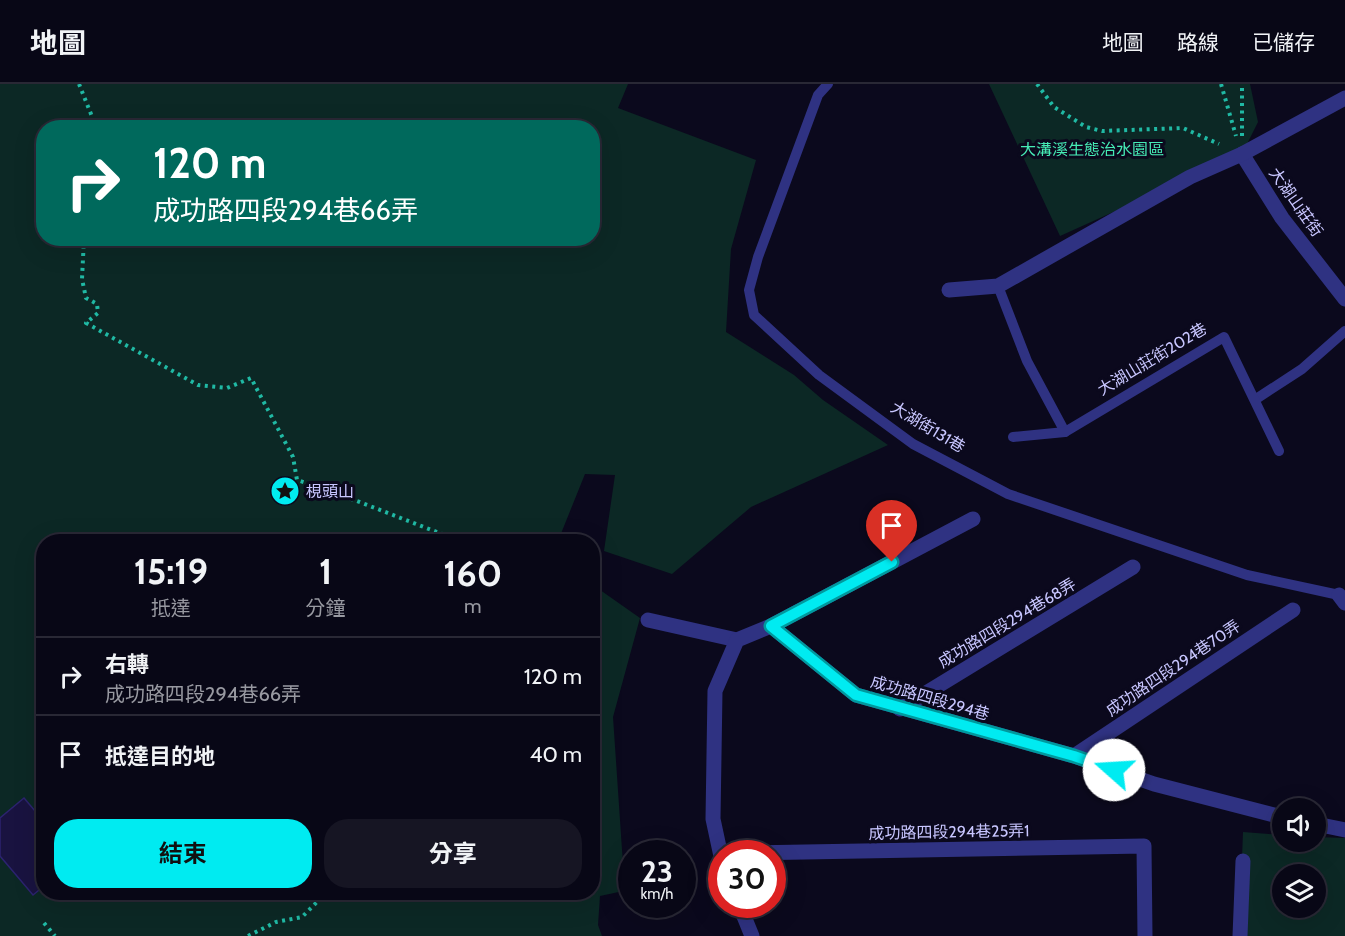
<!DOCTYPE html>
<html lang="zh-TW">
<head>
<meta charset="utf-8">
<style>
	:root { --surface:#080716; --page:#161523; --text:#f1f3f6; --muted:#9899a1; --line:#292835; --accent:#00ebf1 }
	body { margin:0; font-family:Cabin,"Noto Sans TC",sans-serif; background:var(--page); color:var(--text); height:100vh; display:flex; flex-direction:column; font-size:22px; white-space:nowrap }
	* { box-sizing:border-box; margin:0 }
	p { font-size:20px; color:var(--muted) }
	.icon { flex:none; width:33px; height:33px; fill:none; stroke:currentColor; stroke-width:2; stroke-linecap:round; stroke-linejoin:round }
	.map { position:relative; flex:1; overflow:hidden }
	.side { position:absolute; left:36px; top:450px; width:564px; height:366px; display:flex; flex-direction:column; background:var(--surface); border-radius:24px; box-shadow:0 6px 24px #0002,0 0 0 2px var(--line) }
	.side>* { flex:none }
	.guide { position:absolute; left:36px; top:36px; width:564px; height:126px; border-radius:24px; box-shadow:0 6px 24px #0002,0 0 0 2px var(--line); background:#00695c; color:#fff; overflow:hidden }
	.buttons { position:absolute; left:1272px; top:714px; display:grid; gap:12px }
	.buttons a { display:grid; place-items:center; width:54px; height:54px; border-radius:50%; background:var(--surface); box-shadow:0 6px 24px #0002,0 0 0 2px var(--line); font-size:30px }
	.speed { position:absolute; left:618px; top:756px; display:flex; gap:12px; font-size:30px; font-weight:700; text-align:center }
	.speed>* { display:grid; place-content:center; width:78px; height:78px; border-radius:50%; background:var(--surface); box-shadow:0 6px 24px #0002,0 0 0 2px var(--line); line-height:1 }
	.speed small { font-size:15px; font-weight:400 }
	.speed .limit { border:9px solid #d22; background:#fff; color:#111 }
	.pin { position:absolute; display:grid; place-items:center; width:51px; height:51px; color:#fff; margin:-62px -26px; border-radius:50% 50% 50% 0; rotate:-45deg; box-shadow:0 0 6px #0007 }
	.pin .icon { rotate:45deg }
	.me { position:absolute; width:66px; margin:-33px; rotate:289deg; stroke-linejoin:round; filter:drop-shadow(0 0 4px #0008) }
	.turn { display:flex; align-items:center; gap:21px; height:126px; padding:0 18px; font-size:27px }
	.turn .icon { width:78px; height:78px; stroke-width:2.5 }
	.turn b { display:block; font-size:42px; line-height:51px }
	.eta { display:flex; justify-content:space-evenly; align-items:center; height:102px; text-align:center }
	.eta b { font-size:36px; font-weight:700; line-height:42px }
	.primary-button { display:flex; gap:12px; margin-top:auto; padding:12px 18px }
	.primary-button a { flex:1; height:69px; border-radius:24px; background:var(--accent); color:#111; font-size:24px; font-weight:700; line-height:69px; text-align:center }
	.primary-button a+a { background:var(--page); color:var(--text) }
	ul { padding:0; list-style:none }
	li { display:flex; align-items:center; gap:18px; height:78px; padding:0 18px; border-top:2px solid var(--line) }
	li div { flex:1 }
	li b { display:block; font-size:22px }
	li em { font-style:normal }
	header { display:flex; align-items:center; gap:36px; box-sizing:border-box; height:84px; padding:0 30px; background:var(--surface); border-bottom:2px solid var(--line) }
	header strong { font-size:28px }
	nav { display:flex; gap:33px; margin-inline-start:auto; font-size:21px }
	.map>svg:first-child { display:block }
</style>
</head>
<body>
<header>
<strong>地圖</strong>
<nav><a>地圖</a><a>路線</a><a>已儲存</a></nav>
</header>
<div class="map">
<svg width="1345" height="852" viewBox="0 0 1345 852">
	<rect width="100%" height="100%" fill="#0b091d"/>
	<g fill="#0c2825" fill-rule="evenodd">
		<path d="M0,0H628L618,24L756,76L731,165L726,248L794,291L823,316L888,361L751,423L672,490L604,467L615,391L585,390L558,457L44,458V808H592L593,501L640,534L613,633L623,780L628,806L600,812L598,841L602,852H0ZM44,44H592V154H44Z"/>
		<path d="M989,0H1250L1258,38L1242,70L1060,152Z"/>
		<path d="M1243,748L1282,751V758H1316V753L1345,754V852H1239ZM1282,790H1316V824H1282Z"/>
	</g>
	<path fill="#191340" stroke="#2c236f" stroke-width="1.5" d="M24,714L35,727L44,719V802L33,811L0,772V734Z"/>
	<g fill="none" stroke-linecap="round" stroke-linejoin="round">
		<g stroke="#20b9a4" stroke-width="4" stroke-dasharray="3 4.5" stroke-linecap="butt">
			<path d="M79,0L93,35L91,44"/>
			<path d="M1037,0L1054,23L1086,43L1102,47L1183,44L1219,60"/>
			<path d="M1221,0L1236,52"/>
			<path d="M1242,52V0"/>
			<path d="M84,154L82,195L86,214L97,220L98,229L86,239L198,301L227,304L251,294L293,373L297,396C354,414 408,438 464,458"/>
			<path d="M44,839L55,852"/>
			<path d="M248,852L276,838L302,833L327,808"/>
		</g>
		<g stroke="#2f3282" stroke-width="10">
			<path d="M828,0L818,11L758,173L749,206L754,231L819,291L913,360L1008,410L1247,491L1339,511"/>
			<path d="M998,202L1027,277L1065,348"/>
			<path d="M1256,315L1302,285L1345,247"/>
			<path d="M1013,353L1065,348L1224,253L1279,367"/>
		</g>
		<g stroke="#2f3282" stroke-width="15">
			<path d="M1242,70L1282,134L1345,215"/>
			<path d="M949,206L998,202L1190,93L1242,70L1345,14"/>
			<path d="M1339,511L1345,519"/>
			<path d="M648,536L737,556"/>
			<path d="M771,542L856,611L1074,672L1154,700L1282,733"/>
			<path d="M900,625L1133,483"/>
			<path d="M1074,672L1293,526"/>
			<path d="M1316,740L1345,746"/>
			<path d="M754,769L1144,762L1145,852"/>
			<path d="M722,777L713,735L715,607L737,556L771,542L973,435"/>
			<path d="M739,820L752,852"/>
			<path d="M1240,852L1243,777"/>
		</g>
	</g>
	<g fill="none" stroke-linecap="round" stroke-linejoin="round">
		<g stroke="#00999d" stroke-width="15">
			<path id="route" d="M892,478L771,542L856,611L1074,672L1114,686"/>
		</g>
		<use href="#route" stroke="#00ebf1" stroke-width="10"/>
	</g>
	<defs>
		<g id="sight-disc" transform="scale(1.5)"><circle r="9.5" fill="#00ebf1" stroke="#0b091d"/><path d="M0-6L1.8-2.2L6-1.7L2.9 1.2L3.7 5.4L0 3.3L-3.7 5.4L-2.9 1.2L-6-1.7L-1.8-2.2Z" fill="#111"/></g>
	</defs>
	<g fill-rule="evenodd">
		<use href="#sight-disc" x="285" y="407"/>
	</g>
	<g text-anchor="middle" dominant-baseline="central" stroke-width="6" stroke-linejoin="round" paint-order="stroke">
		<g font-size="16" fill="#46ebb5" stroke="#0b091d">
			<text x="1092" y="65">大溝溪生態治水園區</text>
		</g>
		<g font-size="16" fill="#c8c6ff" stroke="#0b091d">
			<text transform="translate(1296 118) rotate(55)">大湖山莊街</text>
			<text transform="translate(1152 275) rotate(-31)">大湖山莊街202巷</text>
			<text transform="translate(928 343) rotate(31)">大湖街131巷</text>
			<text transform="translate(1007 539) rotate(-31)">成功路四段294巷68弄</text>
			<text transform="translate(1173 584) rotate(-34)">成功路四段294巷70弄</text>
			<text transform="translate(930 614) rotate(16)">成功路四段294巷</text>
			<text transform="translate(949 748) rotate(-1)">成功路四段294巷25弄1</text>
		</g>
		<g font-size="16" fill="#c8c6ff" stroke="#0b091d" text-anchor="start">
			<text x="306" y="407">梘頭山</text>
		</g>
	</g>
</svg>
<div class="buttons">
<a><svg class="icon" aria-label="sound" viewBox="0 0 24 24"><path d="M4 9h4l5-4v14l-5-4H4zM17 9q2 3 0 6"/></svg></a>
<a><svg class="icon" aria-label="layers" viewBox="0 0 24 24"><path d="M12 4l9 5-9 5-9-5zM3 14l9 5 9-5"/></svg></a>
</div>
<div class="speed"><div>23<small>km/h</small></div><div class="limit">30</div></div>
<div class="pin" style="left:892px;top:478px;background:#d93025"><svg class="icon" aria-label="arrive" viewBox="0 0 24 24"><path d="M6 21V4h12l-3 4 3 4H6"/></svg></div>
<svg class="me" style="left:1114px;top:686px" viewBox="-20 -20 40 40"><circle r="19" fill="#fff"/><path d="M0-13L10 11 0 6-10 11z" fill="#00ebf1"/></svg>
<div class="guide">
<div class="turn"><svg class="icon" aria-label="right" viewBox="0 0 24 24"><path d="M7 20v-9h11M14 6l5 5-5 5"/></svg><div><b>120 m</b>成功路四段294巷66弄</div></div>
</div>
<section class="side">
<div class="eta">
<div><b>15:19</b><p>抵達</p></div>
<div><b>1</b><p>分鐘</p></div>
<div><b>160</b><p>m</p></div>
</div>
<ul>
<li><svg class="icon" aria-label="right" viewBox="0 0 24 24"><path d="M7 20v-9h11M14 6l5 5-5 5"/></svg><div><b>右轉</b><p>成功路四段294巷66弄</p></div><em>120 m</em></li>
<li><svg class="icon" aria-label="arrive" viewBox="0 0 24 24"><path d="M6 21V4h12l-3 4 3 4H6"/></svg><div><b>抵達目的地</b></div><em>40 m</em></li>
</ul>
<div class="primary-button"><a>結束</a><a>分享</a></div>
</section>
</div>
</body>
</html>
